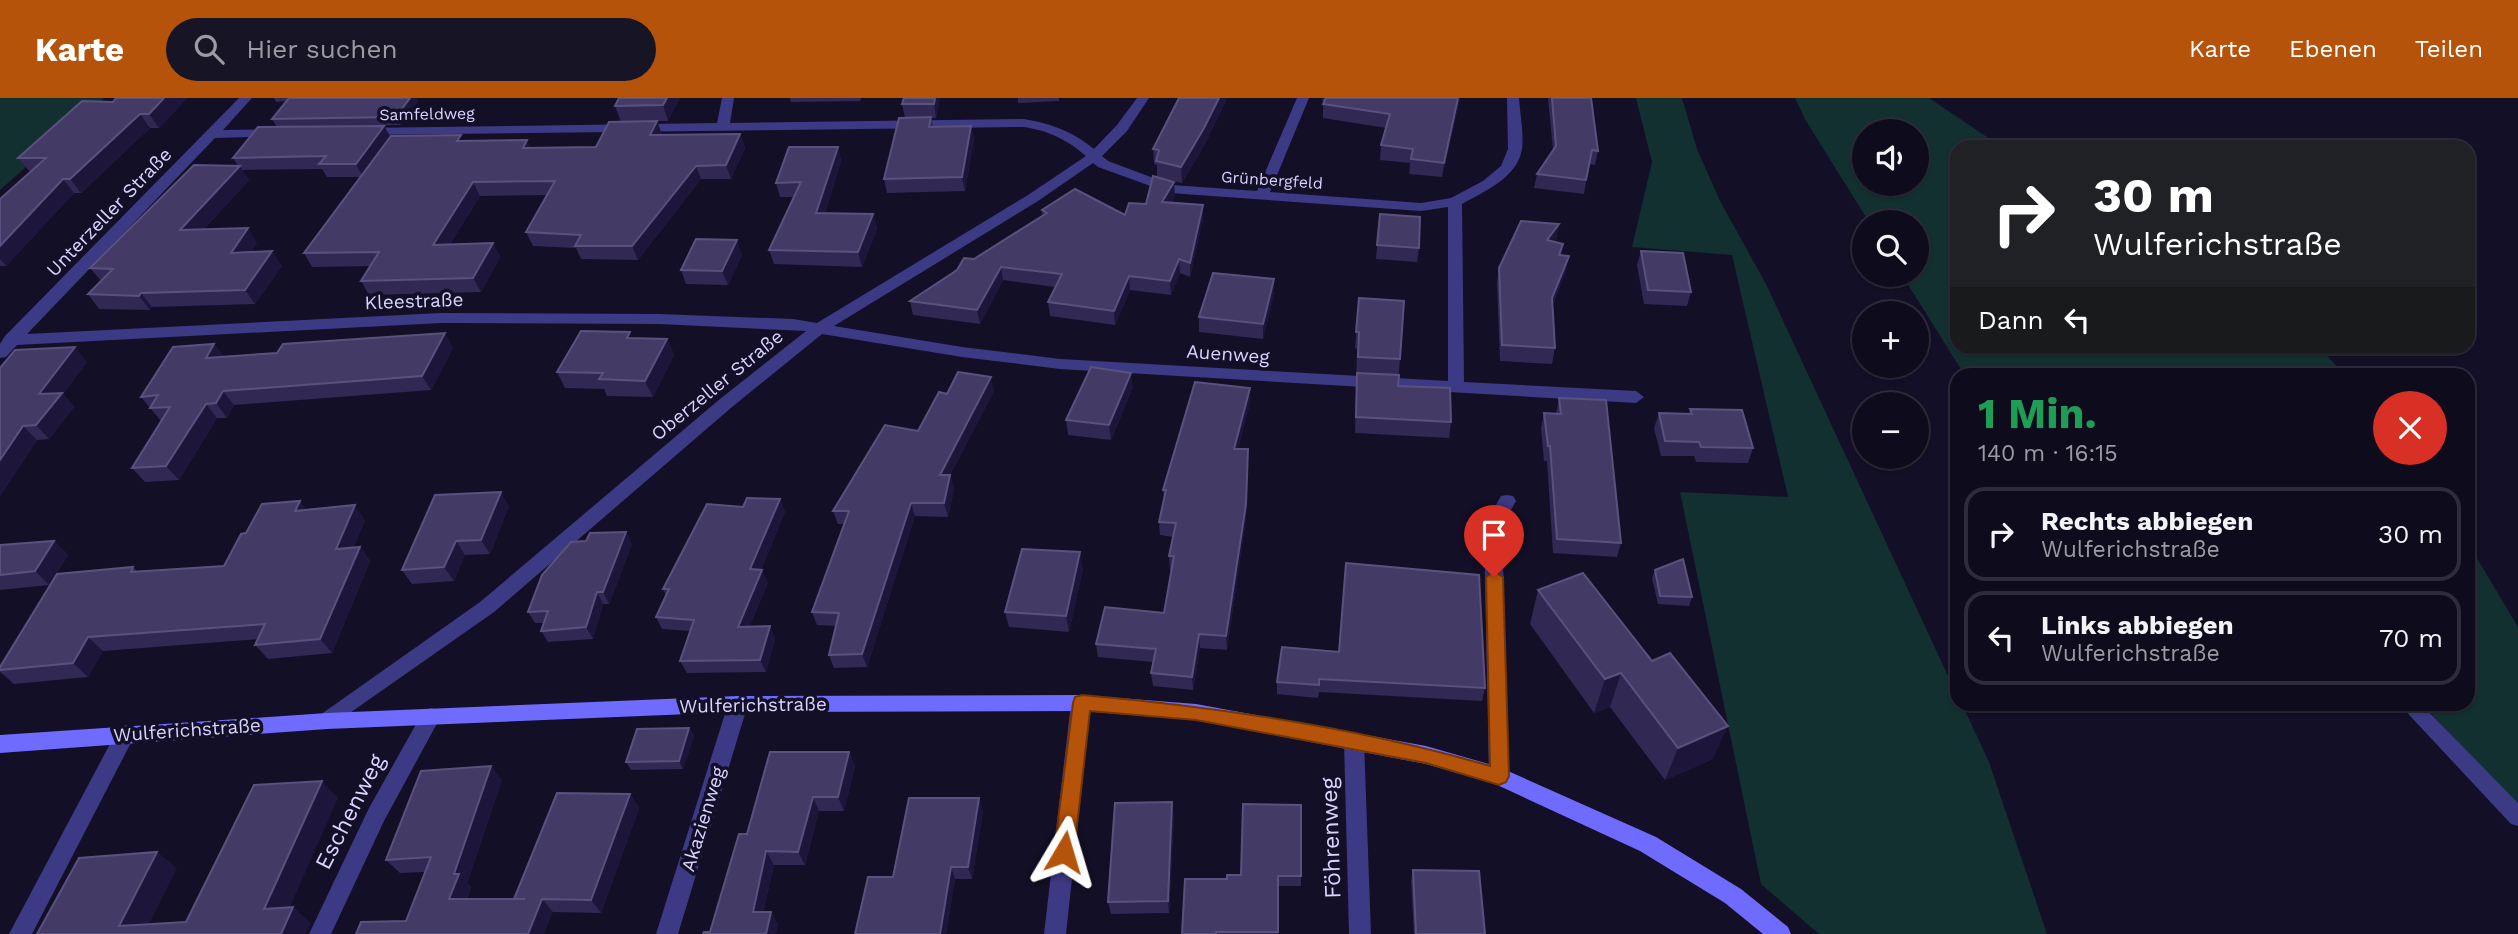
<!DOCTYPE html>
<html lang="de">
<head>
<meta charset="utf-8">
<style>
	:root { --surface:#0e0b1c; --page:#171425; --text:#f1f3f6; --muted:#9b9ba3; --line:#2e2b3b; --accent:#b45309 }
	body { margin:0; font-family:"Work Sans",sans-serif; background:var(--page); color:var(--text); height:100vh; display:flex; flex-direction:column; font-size:26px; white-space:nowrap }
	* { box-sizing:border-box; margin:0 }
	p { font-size:23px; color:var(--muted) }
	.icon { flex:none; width:38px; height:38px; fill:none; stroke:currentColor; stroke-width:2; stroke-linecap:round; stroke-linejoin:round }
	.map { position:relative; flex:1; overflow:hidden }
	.sheet { position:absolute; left:1950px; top:270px; width:525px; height:343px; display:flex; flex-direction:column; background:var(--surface); border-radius:21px; box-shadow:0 2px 5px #0004,0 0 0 2px var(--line) }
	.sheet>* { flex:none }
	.hud { position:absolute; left:1950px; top:42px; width:525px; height:214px; border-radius:21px; box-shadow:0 2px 5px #0004,0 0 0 2px var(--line); background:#202124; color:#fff; overflow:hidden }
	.buttons { position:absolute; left:1852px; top:21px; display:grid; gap:14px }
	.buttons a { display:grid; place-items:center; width:77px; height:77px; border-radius:50%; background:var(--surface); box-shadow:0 2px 5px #0004,0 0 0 2px var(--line); font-size:35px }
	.pin { position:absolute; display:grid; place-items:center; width:60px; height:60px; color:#fff; margin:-72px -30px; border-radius:50% 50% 50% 0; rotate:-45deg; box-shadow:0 0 7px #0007 }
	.pin .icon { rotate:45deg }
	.me { position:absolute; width:77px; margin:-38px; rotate:7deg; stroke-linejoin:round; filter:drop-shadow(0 0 5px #0008) }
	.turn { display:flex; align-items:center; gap:24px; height:147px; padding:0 28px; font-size:32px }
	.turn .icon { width:91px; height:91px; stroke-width:2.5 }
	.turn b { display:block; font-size:49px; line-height:60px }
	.then { display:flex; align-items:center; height:66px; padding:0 28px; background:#0003; gap:14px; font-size:26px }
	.round { display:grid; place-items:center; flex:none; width:74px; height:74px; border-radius:37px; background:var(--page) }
	.summary { display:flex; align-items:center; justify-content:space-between; height:119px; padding:0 28px }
	h1 { font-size:42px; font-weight:700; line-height:52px; color:#1e9e55 }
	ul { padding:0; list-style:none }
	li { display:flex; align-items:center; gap:21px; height:94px; margin:0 14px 10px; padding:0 14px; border:4px solid var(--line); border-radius:21px }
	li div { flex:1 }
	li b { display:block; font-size:26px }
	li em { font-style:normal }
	header { display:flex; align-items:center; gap:42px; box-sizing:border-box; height:98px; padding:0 35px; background:var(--accent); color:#fff }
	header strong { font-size:33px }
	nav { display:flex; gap:38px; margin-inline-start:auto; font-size:24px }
	.search { width:490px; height:63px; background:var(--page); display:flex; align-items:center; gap:18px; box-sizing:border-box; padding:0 24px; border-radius:38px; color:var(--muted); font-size:26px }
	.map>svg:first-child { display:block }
</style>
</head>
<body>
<header>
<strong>Karte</strong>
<div class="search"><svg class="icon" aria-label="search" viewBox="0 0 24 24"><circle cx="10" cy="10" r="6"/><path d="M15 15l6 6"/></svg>Hier suchen</div>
<nav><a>Karte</a><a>Ebenen</a><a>Teilen</a></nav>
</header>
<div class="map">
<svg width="2518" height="836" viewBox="0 0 2518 836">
	<rect width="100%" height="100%" fill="#130f26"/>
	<g fill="#12302f" fill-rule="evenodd">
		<path d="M0,0H104L0,92Z"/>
		<path d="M1636,0H1682L1697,51L1720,103L1766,186L1956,595V606H1962L1989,664L2047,836H1819L1761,786L1680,394L1788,399L1732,157L1632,149L1652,64Z"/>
		<path d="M1795,0H1929L2002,49H1956V248L2320,249L2343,276H1964L1902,177H1916V124H1869L1806,23ZM1916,33V86H1864V33Z"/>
		<path d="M2468,445L2518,529V708L2422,606H2468Z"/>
	</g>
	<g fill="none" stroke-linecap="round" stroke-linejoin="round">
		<g fill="#3d3a85" fill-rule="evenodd">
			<path d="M239,0H252L223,32L277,31L282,32V38L215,40L27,236L441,215L659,216L793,221L817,225L1028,97L1086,58C1066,41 1049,33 1024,29L359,37V31L364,30L717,25L722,0H734L730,25L1024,21C1052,26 1072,33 1094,51L1117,27L1137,0H1149L1127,33L1102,58L1108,63L1172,87L1257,93L1297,0H1309L1270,94L1421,105L1451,100L1483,83L1501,68L1508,51L1507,0H1519C1520,16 1524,35 1522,51C1517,80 1485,93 1462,106L1464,284L1636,293L1644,299L1636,305L1060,271L962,259L822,236L732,309L494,514L327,631L320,629L317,623L320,617L480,504L720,301L806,233L659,226L441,225L17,247L6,259L0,260V246L5,238ZM1093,65L1098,69L1170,95L1421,113L1448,109V283L1060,261L962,249L834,228L1038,103Z"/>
			<path d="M1507,397L1513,398L1516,403L1502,428L1509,678L1506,684L1499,687L1492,684L1489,678L1484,428L1501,398Z"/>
			<path d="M1081,597L1088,599L1091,605L1066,836H1044L1071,605L1074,599Z"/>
			<path d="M738,598L745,600L748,606L678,836H656L728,606L731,600Z"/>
			<path d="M2399,606H2421L2518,705V728L2511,726Z"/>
			<path d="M431,610L438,612L441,618L384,723L331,836H309L369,710L424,612Z"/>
			<path d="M126,627L133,629L136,635L32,836H9L119,629Z"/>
			<path d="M1354,634L1361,637L1364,643L1371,836H1349L1344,643L1347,637Z"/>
		</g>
		<path fill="#6f6bff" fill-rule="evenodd" d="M1081,597L1196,606L1426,648L1499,669L1656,739L1741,791L1788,829L1791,836H1763L1725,805L1640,753L1495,686L1426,666L1196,622L1081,613L738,614L327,631L0,655V637L327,615L738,598Z"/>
	</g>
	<g fill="#312854">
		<path d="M187,0L159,30H150L81,95H74L6,168H0V101L30,74L18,60L113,4Z"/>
		<path d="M274,0H416L418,3L401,27L277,29L272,21L286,3L276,4Z"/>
		<path d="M680,0L668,23H657L662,37L740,36L745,50L731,81H701L638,162L581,161L576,150L533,148L526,134L547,97L480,98L450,146L493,145L500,159L481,194L369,197L361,183L370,168L312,169L304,155L361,79H327L322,71L242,72L249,82L204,131L257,145L251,154L282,168L255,206L152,209L150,212L99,211L88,196L101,183L90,170L238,68L233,60L384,28L391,39L464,43L531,50L596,49L621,24L615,8Z"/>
		<path d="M790,0H861L860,3L791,4Z"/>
		<path d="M940,0L936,20H931L933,28H971L974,41L965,93L887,95L884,81L905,20L902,6Z"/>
		<path d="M1018,0H1059V3L1018,5Z"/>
		<path d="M1179,0H1227L1205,46L1182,85L1157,79V67L1154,66L1153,51Z"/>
		<path d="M1323,0H1460L1442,79L1409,76L1410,65L1380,62L1381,47L1386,30L1323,20V6L1325,3H1322Z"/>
		<path d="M1548,0H1591L1598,53L1595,67L1589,66L1584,96L1534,90L1537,76L1553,52Z"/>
		<path d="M838,49L841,63L825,115L873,116L877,131L862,169L774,166L769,152L794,99H780L776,85Z"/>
		<path d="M1175,98L1171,105L1203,121L1190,179L1180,175L1171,197L1130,192L1115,227L1050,218L1048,204L1055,189L1003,182L980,226L913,217L910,203L1042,118V112L1125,117L1146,106Z"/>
		<path d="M1380,116L1419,150L1417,164L1376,161Z"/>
		<path d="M1559,126L1556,141L1554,144L1563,146L1561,157L1566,173L1553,206L1555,250L1552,266L1500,263L1497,185L1499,170Z"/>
		<path d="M1641,153L1691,194L1687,208L1644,206L1637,167Z"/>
		<path d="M742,157L728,187L686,186L681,172Z"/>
		<path d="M1274,181V196L1263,241L1199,234V219Z"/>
		<path d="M1359,200L1400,261L1398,288L1451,324L1449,340L1355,335L1357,251L1355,250Z"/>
		<path d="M632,240L667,241L674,257L653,299L607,298L604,291L565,290L557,274Z"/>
		<path d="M214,246L224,259L453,250L431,292L234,307L227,320H217L179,382L145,384L132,370L161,323L141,299Z"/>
		<path d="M87,264L63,296L74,309L49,341L37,342L0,398V270Z"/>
		<path d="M1133,289L1111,342L1068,337L1066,322Z"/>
		<path d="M994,293L950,377L954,391L948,419L915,418L867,569L834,570L829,557L836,528L817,527L812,514L844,426H838L833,413L918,333L947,296Z"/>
		<path d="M1559,300L1621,445L1617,459L1553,455L1547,363H1544L1541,330L1544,315L1556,316Z"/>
		<path d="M1250,305L1238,351L1248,365L1246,420L1227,552L1200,550L1193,592L1153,588L1151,575L1153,564L1098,559L1096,546L1164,515L1172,472H1170L1169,458L1173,439L1160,437L1159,424L1164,402L1163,392Z"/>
		<path d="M1690,311L1753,350L1748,365L1696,364L1694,358H1661L1654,330L1659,315L1689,316Z"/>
		<path d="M780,401L785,414L761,472L768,485L749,529L770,528L775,541L766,574L687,575L680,563L690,533L662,531L656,519L666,497L663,491L743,409Z"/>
		<path d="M509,408L490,456L465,457L454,483L412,486L402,472Z"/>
		<path d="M307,412L365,422L353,450L360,449L370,463L332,555L268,561L255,547L258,541L103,553L88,579L14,586L0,574V569L133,469L138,474L224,468L246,435Z"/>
		<path d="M626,434L632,446L609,506H603L593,541L548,544L541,533L544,525H535L528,514L586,443Z"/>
		<path d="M54,443L68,457L49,487L0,492V447Z"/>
		<path d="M1083,470L1069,534L1009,529L1005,514Z"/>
		<path d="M1655,472L1692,499L1689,508L1658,506L1652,480Z"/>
		<path d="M1538,492L1652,563L1713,661L1665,682L1610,609L1594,615L1530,526Z"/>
		<path d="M1282,549L1485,590L1482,603L1319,594L1318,600L1277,596V584Z"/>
		<path d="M689,630L694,638L683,671L631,672L626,664Z"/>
		<path d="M849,654L855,668L844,713H819L805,767H774L763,814H771L778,827L710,834L747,736Z"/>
		<path d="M502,682L467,785L471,789L467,801H514L630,696L639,710L601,815L553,814L406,823L425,774L400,775L386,762Z"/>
		<path d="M983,713L972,781H955L946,836H855L893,779Z"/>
		<path d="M1174,717L1169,815L1111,816L1108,804Z"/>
		<path d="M1413,772L1485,836H1414L1411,783Z"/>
		<path d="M1227,777L1301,778V788H1278V836H1182L1227,781Z"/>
	</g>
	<g fill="#1d163a">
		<path d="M164,0H187L159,30L149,16Z"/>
		<path d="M410,0H416L418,3L401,27L396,19Z"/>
		<path d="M667,0H680L668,23L663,7Z"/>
		<path d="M935,0H940L936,20L934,6Z"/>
		<path d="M1219,0H1227L1205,46L1182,85L1181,69Z"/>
		<path d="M1458,0H1460L1442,79L1444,65Z"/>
		<path d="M140,16L150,30L81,95L70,81Z"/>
		<path d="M657,23L662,37H650Z"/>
		<path d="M384,28L391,40L363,79L356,66Z"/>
		<path d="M971,28L974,41L965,93L962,79Z"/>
		<path d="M740,36L745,50L731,81L726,67Z"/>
		<path d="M527,42L533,55L523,50Z"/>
		<path d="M838,49L841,63L820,130L816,115Z"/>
		<path d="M240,68L249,82L190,146L180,132Z"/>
		<path d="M696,68L701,81L638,162L632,148Z"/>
		<path d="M63,81L74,95L6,168L0,161V148Z"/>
		<path d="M473,84L480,98L441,160L433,147Z"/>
		<path d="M1174,84L1175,98L1163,118L1162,104Z"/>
		<path d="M1203,107V121L1190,179V165Z"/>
		<path d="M873,116L877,131L862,169L858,154Z"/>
		<path d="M1559,126L1556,141L1544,157L1547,142Z"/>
		<path d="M248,130L257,145L240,169L231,155Z"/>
		<path d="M737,142L742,157L728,187L722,173Z"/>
		<path d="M493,145L500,159L481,194L473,180Z"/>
		<path d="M272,153L282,168L255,206L245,192Z"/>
		<path d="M1569,158L1566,173L1549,215L1552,200Z"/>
		<path d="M1179,161L1180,175L1171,197L1170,183Z"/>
		<path d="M1001,169L1003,182L980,226L977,212Z"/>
		<path d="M1129,178L1130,192L1115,227L1114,213Z"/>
		<path d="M1274,181V196L1263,241V226Z"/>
		<path d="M141,195L152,209L150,212L139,198Z"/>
		<path d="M445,235L453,250L431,292L422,278Z"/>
		<path d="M667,241L674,257L653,299L645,283Z"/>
		<path d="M214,246L225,260H206Z"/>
		<path d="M75,249L87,264L63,296L74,309L49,341L36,327L39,296Z"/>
		<path d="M1131,275L1133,289L1111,342L1109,327Z"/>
		<path d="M991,279L994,293L943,390L940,377Z"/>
		<path d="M1250,290V305L1235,365L1234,351Z"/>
		<path d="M223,293L234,307L227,320L216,305Z"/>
		<path d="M206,306L217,320L179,382L166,368Z"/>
		<path d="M23,328L37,342L0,398V362Z"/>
		<path d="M1248,351L1246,420L1227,552L1226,538Z"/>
		<path d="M950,377L954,391L948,419L944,405Z"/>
		<path d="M501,394L509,408L490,456L481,442Z"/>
		<path d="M780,401L785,414L756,484L750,471Z"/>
		<path d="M300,403L311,418L295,413Z"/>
		<path d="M911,405L915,418L867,569L862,556Z"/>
		<path d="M355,407L365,422L346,465L336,451Z"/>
		<path d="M626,434L632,446L609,506L603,494Z"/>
		<path d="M54,443L68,457L49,487L35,473Z"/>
		<path d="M456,443L465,457L454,483L444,469Z"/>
		<path d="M360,449L370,463L332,555L320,541Z"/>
		<path d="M1080,454L1083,470L1069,534L1066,518Z"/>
		<path d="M762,472L768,485L744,541L738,529Z"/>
		<path d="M597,494L603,506L593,541L586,529Z"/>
		<path d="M770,528L775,541L766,574L760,562Z"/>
		<path d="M1199,536L1200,550L1193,592L1192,579Z"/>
		<path d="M88,539L103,553L88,579L73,565Z"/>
		<path d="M1621,575L1610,609L1594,615L1605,581Z"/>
		<path d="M1728,628L1713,661L1665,682L1678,650Z"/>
		<path d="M689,630L694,638L683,671L679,663Z"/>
		<path d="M849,654L855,668L844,713L838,699Z"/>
		<path d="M491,668L502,682L467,785L471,789L462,814L449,801L454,776Z"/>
		<path d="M322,683L338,700L282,827L264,811Z"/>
		<path d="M630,696L639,710L601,815L591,802Z"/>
		<path d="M813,699L819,713L805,767L798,754Z"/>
		<path d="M979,700L983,713L972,781L968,769Z"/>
		<path d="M1172,704L1174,717L1169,815L1168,803Z"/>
		<path d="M766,753L774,767L760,826L753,814Z"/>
		<path d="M157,754L177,770L144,836L119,828Z"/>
		<path d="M951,769L955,781L946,836H940Z"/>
		<path d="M542,801L553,814L544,836H528Z"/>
		<path d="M293,809L311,825L306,836H281Z"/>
		<path d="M771,814L778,827L776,836H766Z"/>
	</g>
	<g fill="#433a66" stroke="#5a527e" stroke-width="2">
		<path d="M116,0H164L149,16H140L70,81H63L0,148V101L46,60H18L82,3L113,4Z"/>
		<path d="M289,0H410L396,19L272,21Z"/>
		<path d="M619,0H667L663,7L615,8Z"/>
		<path d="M904,0H935L934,6H902Z"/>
		<path d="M1179,0H1219L1204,30L1181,69L1156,63L1159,52L1153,51Z"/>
		<path d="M1326,0H1458L1444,65L1411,61L1413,51L1381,47L1390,16L1323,6Z"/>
		<path d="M1552,0H1591L1598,53L1592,52L1586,82L1537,76L1556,48Z"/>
		<path d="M931,19L929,29L971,28L962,79L884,81L899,20Z"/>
		<path d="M657,23L650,37L740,36L726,67L696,68L632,148H575L581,137L526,134L555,83L473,84L433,147L493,145L473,180L361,183L379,154L304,155L391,38L461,37L457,43L527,42L523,50L596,49L609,24Z"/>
		<path d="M384,28L356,66H319L326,58L233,60L258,29Z"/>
		<path d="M789,49H838L816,115L873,116L858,154L769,152L801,84L776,85Z"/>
		<path d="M194,67L240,68L180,132L248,130L231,155L272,153L245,192L141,195L139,198L88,196L113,171L90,170Z"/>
		<path d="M1153,78L1174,84L1162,104L1203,107L1190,165L1179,161L1170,183L1129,178L1114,213L1048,204L1062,176L1001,169L977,212L910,203L957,172L964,160L974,161L1047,115L1042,112L1075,91L1125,117L1129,105L1146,106Z"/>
		<path d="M1380,116L1420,119L1419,150L1377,147Z"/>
		<path d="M1521,123L1559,126L1547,142L1563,146L1559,157L1569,158L1552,200L1555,250L1502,247L1499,170Z"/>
		<path d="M696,141L737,142L722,173L681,172Z"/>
		<path d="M1641,153L1683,155L1691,194L1648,192Z"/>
		<path d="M1213,175L1274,181L1263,226L1199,219Z"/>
		<path d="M1359,200L1404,203L1400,261L1358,259L1359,234H1356Z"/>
		<path d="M581,233L630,234L627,240L667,241L645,283L599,281L603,275L557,274Z"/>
		<path d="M445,235L422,278L223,293L216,305L206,306L166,368L132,370L170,309L150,310L158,297L141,299L173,249L214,246L206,260L277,255L283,246Z"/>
		<path d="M75,249L39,296L62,295L36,327L23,328L0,362V270L15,252Z"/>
		<path d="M1091,269L1131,275L1109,327L1066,322Z"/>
		<path d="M958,274L991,279L940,377H950L944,405H911L862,556L829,557L839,515L812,514L849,413H833L885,327L918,333L939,294L947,296Z"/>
		<path d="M1357,275L1399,277L1398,288L1450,290L1451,324L1356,319Z"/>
		<path d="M1195,284L1250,290L1234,351H1248L1246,406L1226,538L1199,536L1192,579L1151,575L1156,551L1096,546L1105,509L1164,515L1174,458H1169L1176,425L1159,424L1166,392H1163Z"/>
		<path d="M1559,300L1606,302L1621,445L1557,441L1550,348H1548L1544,315L1561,316Z"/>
		<path d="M1690,311L1742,312L1753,350L1701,349L1699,344L1665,343L1659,315L1692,316Z"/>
		<path d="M501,394L481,442L456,443L444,469L402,472L435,397Z"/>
		<path d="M747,400L780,401L750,471L762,472L738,529L770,528L760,562L680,563L694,522L656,519L669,491H663L707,406L743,409Z"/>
		<path d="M300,403L295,413L355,407L336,451L360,449L320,541L255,547L265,526L88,539L73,565L0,572V569L57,476L133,469L131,474L224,468L241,436L246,435L262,406Z"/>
		<path d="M626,434L603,494H597L586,529L541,533L548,513L528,514L542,477L571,444L586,443L590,435Z"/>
		<path d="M54,443L35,473L0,477V447Z"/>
		<path d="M1022,451L1080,454L1066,518L1005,514Z"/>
		<path d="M1683,461L1692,499L1660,498L1655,472Z"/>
		<path d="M1346,465L1479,477L1485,590L1319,581V587L1277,584L1282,549L1339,554Z"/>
		<path d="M1583,475L1652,563L1670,555L1728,628L1678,650L1621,575L1605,581L1538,492Z"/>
		<path d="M689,630L679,663L626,664L637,631Z"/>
		<path d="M770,654H849L838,699H813L798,754L766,753L753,814H771L766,836H703L704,834H710L739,736H747Z"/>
		<path d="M491,668L454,776H459L449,801H525H514L557,695L630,696L591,802L542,801L528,836H356L361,824L406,823L431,759L386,762L421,673Z"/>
		<path d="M322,683L264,811L293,809L281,836H37L79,760L157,754L119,828L186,824L254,687Z"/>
		<path d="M909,700H979L968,769H951L940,836H855L868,779H893Z"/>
		<path d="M1172,704L1168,803L1108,804L1115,705Z"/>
		<path d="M1243,706L1301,707V778H1278V834H1216V836H1182L1185,781H1227V777H1241Z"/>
		<path d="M1413,772L1479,773L1485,836H1416Z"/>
	</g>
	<path fill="#b45309" stroke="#753606" stroke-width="2" d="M1494,473L1503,479L1509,678L1506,684L1499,687L1426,665L1196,622L1090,613L1074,754L1071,760L1064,762L1057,760L1054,754L1073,605L1075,599L1082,597C1219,609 1357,629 1490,668L1486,479Z"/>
	<g text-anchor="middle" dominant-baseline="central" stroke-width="7" stroke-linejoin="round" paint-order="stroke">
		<g font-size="16" fill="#d9d4ff" stroke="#130f26">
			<text transform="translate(427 16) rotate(-1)">Samfeldweg</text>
			<text transform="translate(1272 82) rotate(4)">Grünbergfeld</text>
		</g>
		<g font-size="19" fill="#d9d4ff" stroke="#130f26">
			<text transform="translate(109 114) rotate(-46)">Unterzeller Straße</text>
			<text transform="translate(414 203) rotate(-2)">Kleestraße</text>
			<text transform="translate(1228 256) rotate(4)">Auenweg</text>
			<text transform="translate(717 287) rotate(-39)">Oberzeller Straße</text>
			<text transform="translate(753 607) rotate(-1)">Wulferichstraße</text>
			<text transform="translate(187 632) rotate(-4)">Wulferichstraße</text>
			<text transform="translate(703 721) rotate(-73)">Akazienweg</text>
		</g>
		<g font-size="23" fill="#d9d4ff" stroke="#130f26">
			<text transform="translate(350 714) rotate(-63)">Eschenweg</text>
			<text transform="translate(1331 740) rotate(-92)">Föhrenweg</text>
		</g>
	</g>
</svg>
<div class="buttons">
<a><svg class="icon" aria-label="sound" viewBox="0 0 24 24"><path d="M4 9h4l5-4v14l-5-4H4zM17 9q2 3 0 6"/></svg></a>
<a><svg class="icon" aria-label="search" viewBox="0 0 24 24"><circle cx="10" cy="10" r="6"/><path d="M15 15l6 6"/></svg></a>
<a>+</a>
<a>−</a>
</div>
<div class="pin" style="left:1494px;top:479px;background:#d93025"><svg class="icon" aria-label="arrive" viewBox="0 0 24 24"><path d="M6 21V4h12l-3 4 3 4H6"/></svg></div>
<svg class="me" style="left:1064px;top:754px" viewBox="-20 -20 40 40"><path d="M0-17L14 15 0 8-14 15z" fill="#b45309" stroke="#fff" stroke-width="4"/></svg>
<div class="hud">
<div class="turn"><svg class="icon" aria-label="right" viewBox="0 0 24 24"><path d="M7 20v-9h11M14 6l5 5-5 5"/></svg><div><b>30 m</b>Wulferichstraße</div></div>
<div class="then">Dann<svg class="icon" aria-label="left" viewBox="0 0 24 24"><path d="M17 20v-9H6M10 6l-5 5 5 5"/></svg></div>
</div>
<section class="sheet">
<div class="summary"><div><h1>1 Min.</h1><p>140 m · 16:15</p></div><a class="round" style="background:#d93025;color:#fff"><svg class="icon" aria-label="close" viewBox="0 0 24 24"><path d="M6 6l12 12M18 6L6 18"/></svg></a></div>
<ul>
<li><svg class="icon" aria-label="right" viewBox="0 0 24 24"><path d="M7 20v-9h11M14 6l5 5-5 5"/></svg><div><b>Rechts abbiegen</b><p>Wulferichstraße</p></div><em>30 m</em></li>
<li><svg class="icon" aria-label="left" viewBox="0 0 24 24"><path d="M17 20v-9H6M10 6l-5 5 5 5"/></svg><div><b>Links abbiegen</b><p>Wulferichstraße</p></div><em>70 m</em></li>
</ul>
</section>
</div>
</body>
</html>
